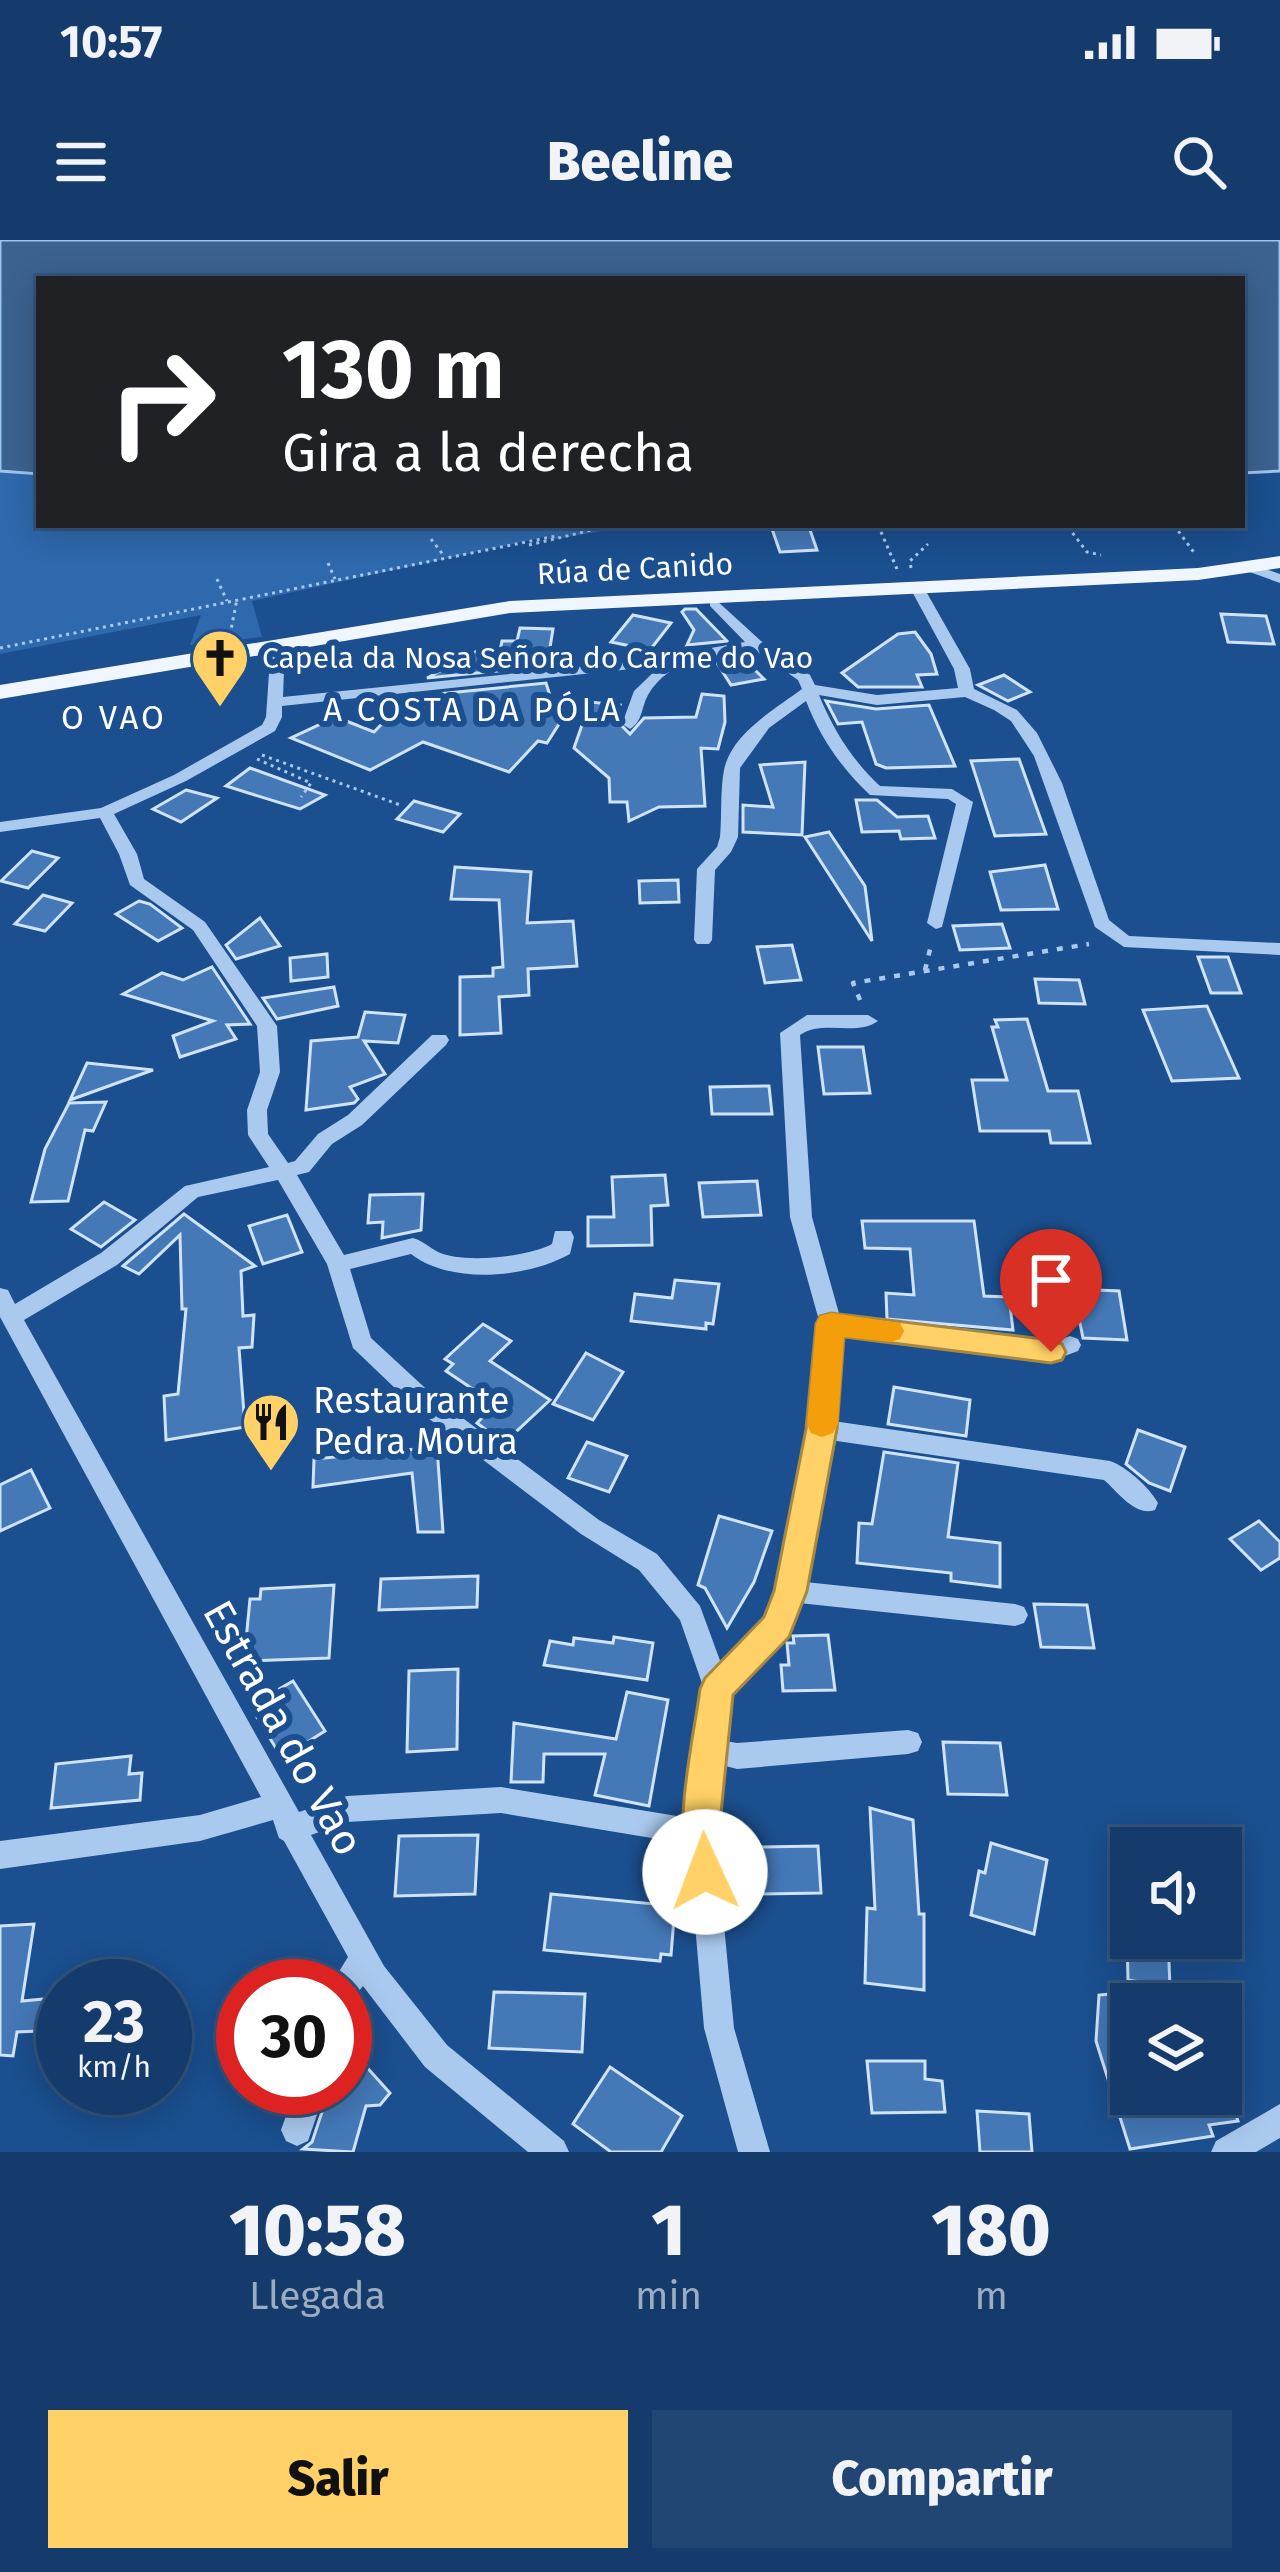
<!DOCTYPE html>
<html lang="es">
<head>
<meta charset="utf-8">
<style>
	:root { --surface:#143b6b; --page:#214673; --text:#f1f3f6; --muted:#9dadc1; --line:#33557e; --accent:#ffd166 }
	body { margin:0; font-family:"Fira Sans",sans-serif; background:var(--page); color:var(--text); height:100vh; display:flex; flex-direction:column; font-size:45px; white-space:nowrap }
	* { box-sizing:border-box; margin:0 }
	p { font-size:39px; color:var(--muted) }
	.icon { flex:none; width:66px; height:66px; fill:none; stroke:currentColor; stroke-width:2; stroke-linecap:round; stroke-linejoin:round }
	.map { position:relative; height:1912px; overflow:hidden }
	.sheet { display:flex; flex-direction:column; background:var(--surface); flex:1 }
	.sheet>* { flex:none }
	.hud { position:absolute; left:36px; top:36px; width:1209px; height:252px; border-radius:0px; box-shadow:0 6px 30px #0003,0 0 0 3px var(--line); background:#202124; color:#fff; overflow:hidden }
	.tools { position:absolute; left:1110px; top:1587px; display:grid; gap:24px }
	.tools a { display:grid; place-items:center; width:132px; height:132px; border-radius:0px; background:var(--surface); box-shadow:0 6px 30px #0003,0 0 0 3px var(--line); font-size:60px }
	.speed { position:absolute; left:36px; top:1719px; display:flex; gap:24px; font-size:60px; font-weight:700; text-align:center }
	.speed>* { display:grid; place-content:center; width:156px; height:156px; border-radius:50%; background:var(--surface); box-shadow:0 6px 30px #0003,0 0 0 3px var(--line); line-height:1 }
	.speed small { font-size:30px; font-weight:400 }
	.speed .limit { border:18px solid #d22; background:#fff; color:#111 }
	.pin { position:absolute; display:grid; place-items:center; width:102px; height:102px; color:#fff; margin:-123px -51px; border-radius:50% 50% 50% 0; rotate:-45deg; box-shadow:0 0 12px #0007 }
	.pin .icon { rotate:45deg }
	.me { position:absolute; width:132px; margin:-66px; rotate:358deg; stroke-linejoin:round; filter:drop-shadow(0 0 9px #0008) }
	.turn { display:flex; align-items:center; gap:42px; height:252px; padding:0 48px; font-size:54px }
	.turn .icon { width:156px; height:156px; stroke-width:2.5 }
	.turn b { display:block; font-size:84px; line-height:102px }
	.eta { display:flex; justify-content:space-evenly; align-items:center; height:204px; text-align:center }
	.eta b { font-size:72px; font-weight:800; line-height:84px }
	.action { display:flex; gap:24px; margin-top:auto; padding:24px 48px }
	.action a { flex:1; height:138px; border-radius:0px; background:var(--accent); color:#111; font-size:48px; font-weight:800; line-height:138px; text-align:center }
	.action a+a { background:var(--page); color:var(--text) }
	.status { display:flex; justify-content:space-between; align-items:center; height:84px; padding:0 60px; background:var(--surface); direction:ltr }
	.status svg { height:33px; fill:currentColor }
	header { display:flex; justify-content:space-between; align-items:center; height:156px; padding:0 48px; background:var(--surface); font-size:54px; font-weight:800 }
	.map>svg:first-child { display:block }
</style>
</head>
<body>
<div class="status"><b>10:57</b><svg viewBox="0 0 49 12"><path d="M0 12V9h3v3zM5 12V6h3v6zM10 12V3h3v9zM15 12V0h3v12zM26 1h20v11H26zM47 4h2v5h-2z"/></svg></div>
<header><svg class="icon" aria-label="menu" viewBox="0 0 24 24"><path d="M4 6h16M4 12h16M4 18h16"/></svg>Beeline<svg class="icon" aria-label="search" viewBox="0 0 24 24"><circle cx="10" cy="10" r="6"/><path d="M15 15l6 6"/></svg></header>
<div class="map">
<svg width="1280" height="1912" viewBox="0 0 1280 1912">
	<rect width="100%" height="100%" fill="#1b4f8f"/>
	<path fill="#2e69ad" d="M0,183L39,186V285H634L552,300L545,297L252,361L262,397L190,405L201,375L0,414Z"/>
	<path fill="#3c6290" stroke="#9cc4f0" stroke-width="3" d="M0,0H1280V231L1242,233V39H39V234L0,231Z"/>
	<g fill="#4478b7" stroke="#cfe3fa" stroke-width="3">
		<path d="M809,287L817,310L780,312L772,289Z"/>
		<path d="M685,369H696L727,401L687,405L694,390L682,372Z"/>
		<path d="M1221,374L1266,376L1274,404L1228,402Z"/>
		<path d="M633,375L671,383L650,410L611,402Z"/>
		<path d="M520,388L553,389L547,426L427,438L479,410L500,411L502,401H517Z"/>
		<path d="M915,392L931,414L937,434L917,435L922,447H858L842,433L898,394Z"/>
		<path d="M741,416L764,439L731,445L715,420Z"/>
		<path d="M1004,435L1030,452L1008,461L978,445Z"/>
		<path d="M546,443L559,484L547,503L538,501L509,532L423,502L370,530L291,498L336,477L374,492L408,457Z"/>
		<path d="M702,454L724,456L725,482L718,509L701,508L705,566L659,567L629,581L627,562H610L609,538L574,508L590,462L620,465L615,479L630,494L644,478L696,477Z"/>
		<path d="M826,461L876,469L929,465L955,526L886,528L876,524L862,482L838,484Z"/>
		<path d="M1019,519L1046,594L995,596L971,521Z"/>
		<path d="M805,522L802,595L743,592V565L773,567L760,525Z"/>
		<path d="M250,528L325,555L300,569L226,546Z"/>
		<path d="M186,550L217,558L181,582L153,569Z"/>
		<path d="M856,560H877L897,577L928,576L935,598L901,599L899,591L862,592Z"/>
		<path d="M414,561L460,574L443,592L397,579Z"/>
		<path d="M829,592L865,646L872,701L805,597Z"/>
		<path d="M32,611L58,618L28,648L1,641Z"/>
		<path d="M1045,625L1058,669L1001,670L990,632Z"/>
		<path d="M455,627L531,632L527,683L573,681L577,726L528,729L529,755L499,757L501,793L460,795V737L493,736V728L503,727L499,660L451,659Z"/>
		<path d="M678,640L679,662L640,663L639,641Z"/>
		<path d="M43,655L72,663L45,691L15,684Z"/>
		<path d="M139,661L150,664L182,688L158,701L116,674Z"/>
		<path d="M260,678L280,706L236,719L226,705Z"/>
		<path d="M1002,684L1010,708L960,710L953,686Z"/>
		<path d="M792,705L801,740L765,743L757,707Z"/>
		<path d="M327,714L328,737L291,741L290,718Z"/>
		<path d="M1198,717H1228L1241,753H1211Z"/>
		<path d="M212,727L250,784L227,785L236,799L180,817L173,796L213,781L123,754L162,733L183,740Z"/>
		<path d="M1035,739L1079,740L1085,764L1039,763Z"/>
		<path d="M334,747L338,766L277,779L263,758Z"/>
		<path d="M1207,766L1239,838L1172,841L1143,770Z"/>
		<path d="M365,772L405,775L398,803L364,801L385,834L350,847L358,859L354,863L306,870L311,801L358,797Z"/>
		<path d="M1027,779L1048,851H1078L1090,903H1051L1049,891H980L972,840H1007L992,787H998L995,780Z"/>
		<path d="M818,807H863L870,853L824,854Z"/>
		<path d="M87,823L153,830L70,860Z"/>
		<path d="M769,846L772,874H712L710,847Z"/>
		<path d="M106,862L93,891L85,890L68,961L31,962L45,909L69,863Z"/>
		<path d="M665,935L668,965L651,966L652,1005L588,1006V977H614L612,937Z"/>
		<path d="M757,941L761,975L703,977L699,943Z"/>
		<path d="M423,954L421,990L382,998L383,982L368,983L370,955Z"/>
		<path d="M104,962L135,980L101,1007L71,989Z"/>
		<path d="M184,974L255,1026L241,1031L243,1076L254,1075L252,1107L239,1108L245,1187L166,1200L164,1156L178,1154L186,1069H182L180,995L139,1034L123,1026Z"/>
		<path d="M287,975L302,1012L263,1024L249,986Z"/>
		<path d="M862,981H974L984,1056L1009,1057L1013,1090L887,1079L886,1053L914,1055L910,1009L865,1008Z"/>
		<path d="M675,1040L719,1044L713,1084L706,1083V1089L631,1081L635,1054L672,1058Z"/>
		<path d="M1073,1049L1119,1051L1127,1100L1083,1098Z"/>
		<path d="M483,1084L511,1101L490,1121L550,1160L504,1203L477,1183L485,1175L472,1166L483,1156L446,1131L453,1124L445,1119Z"/>
		<path d="M586,1113L623,1132L593,1180L553,1164Z"/>
		<path d="M894,1147L970,1160L966,1196L888,1184Z"/>
		<path d="M1138,1190L1185,1207L1170,1251L1149,1243L1126,1224Z"/>
		<path d="M587,1202L627,1216L609,1252L568,1238Z"/>
		<path d="M437,1207L443,1292H418L412,1233L313,1247L314,1219Z"/>
		<path d="M884,1212L958,1223L948,1297L1000,1303V1347L951,1341V1333L857,1323L859,1283L872,1284Z"/>
		<path d="M31,1230L50,1268L0,1291V1245Z"/>
		<path d="M719,1276L772,1291L754,1342L727,1388L705,1348L698,1345Z"/>
		<path d="M1259,1281L1280,1302V1318L1261,1330L1230,1299Z"/>
		<path d="M478,1336L477,1367L379,1370L381,1339Z"/>
		<path d="M334,1345L329,1418L244,1421L250,1359H260L261,1349Z"/>
		<path d="M1034,1364L1087,1365L1094,1408L1041,1407Z"/>
		<path d="M828,1395L835,1450L783,1451L781,1425H789L787,1403H794L793,1396Z"/>
		<path d="M614,1397L653,1403L647,1440L544,1425L550,1401L573,1405L574,1398L613,1403Z"/>
		<path d="M458,1429L457,1509L407,1512L409,1431Z"/>
		<path d="M293,1441L325,1491L282,1518L250,1466Z"/>
		<path d="M627,1452L668,1460L649,1566L595,1555L605,1514H544L543,1542H511L514,1483L616,1499Z"/>
		<path d="M943,1502L1000,1503L1007,1555L948,1554Z"/>
		<path d="M131,1516L129,1534L142,1533L140,1560L51,1568L56,1524Z"/>
		<path d="M870,1568L913,1580L919,1674H924V1750L865,1743L867,1668L875,1669Z"/>
		<path d="M478,1595L475,1654L395,1656L399,1596Z"/>
		<path d="M991,1603L1047,1620L1034,1694L971,1675L979,1631L985,1633Z"/>
		<path d="M818,1606L821,1653L761,1654L758,1607Z"/>
		<path d="M551,1654L675,1666L671,1715L661,1714L660,1721L544,1710Z"/>
		<path d="M34,1684L22,1761L44,1759L39,1791L17,1792L13,1816L0,1815V1686Z"/>
		<path d="M1127,1698H1168L1170,1747L1128,1740Z"/>
		<path d="M494,1752L585,1754L582,1812L489,1808Z"/>
		<path d="M1131,1752V1854H1229L1238,1881L1209,1885L1213,1896L1130,1909L1096,1801L1099,1755Z"/>
		<path d="M345,1803L390,1853L380,1865L366,1866L353,1912L303,1909L312,1902L330,1848H345Z"/>
		<path d="M867,1821H925V1839L942,1841L945,1872L872,1873Z"/>
		<path d="M610,1827L682,1876L661,1912H611L573,1884Z"/>
		<path d="M977,1871L1029,1874L1032,1912H980Z"/>
	</g>
	<g fill="none" stroke-linecap="round" stroke-linejoin="round">
		<g stroke="#a9c9ee" stroke-width="3" stroke-dasharray="3 4.5" stroke-linecap="butt">
			<path d="M878,285L897,329"/>
			<path d="M1174,285L1195,314"/>
			<path d="M1068,287L1087,312L1101,315"/>
			<path d="M431,299L444,316"/>
			<path d="M529,305L613,285"/>
			<path d="M328,323L335,339"/>
			<path d="M911,328L910,321L928,304"/>
			<path d="M217,339L227,361"/>
			<path d="M230,395L237,359"/>
			<path d="M0,408L556,296"/>
			<path d="M262,515L403,566"/>
			<path d="M257,519L311,543L301,557"/>
		</g>
		<g stroke="#a9c9ee" stroke-width="4.5" stroke-dasharray="6 9" stroke-linecap="butt">
			<path d="M925,730L932,701"/>
			<path d="M860,760L853,743L1089,704"/>
		</g>
		<g fill="#a9c9ee" fill-rule="evenodd">
			<path d="M1249,323L1280,334V343L1244,330L1242,327Z"/>
			<path d="M916,342L923,346L970,429L974,449L1017,470L1037,493L1062,543L1109,680L1129,696L1280,703V715L1124,707L1095,687L1034,516L1011,481L994,470L965,457L877,465L819,455C834,491 852,520 880,546L952,549L973,562L942,687L936,689L927,683L956,564L948,559L870,555C841,528 820,497 806,461L769,488L740,528L738,597L731,612L715,630L712,700L709,704H697L694,700L697,629L717,607L720,597C722,576 720,551 724,530C731,494 775,469 802,449L798,440L753,409C714,417 670,417 648,455C641,468 643,481 630,489L622,484L634,451L660,426L282,466V477L275,491L186,541L114,574L137,614L144,639L205,682L277,786L280,832L267,870L268,894L288,923L295,921L318,894L348,875L432,795H446L449,800L446,805L362,885L332,904L309,932L297,935L344,1015L413,998C423,1001 429,1007 438,1012C463,1024 528,1017 552,1004L555,991H571L574,997L570,1014C527,1038 451,1045 411,1014L350,1029L371,1098L436,1158L599,1280L657,1314L700,1366L722,1426L767,1380L778,1351L814,1153L820,1084L790,977L780,793L807,775H868L878,781C856,797 823,779 800,795L812,977L840,1077L1028,1102L1050,1103L1070,1096L1078,1099L1081,1105L1078,1111L1051,1121L1028,1120L842,1094L833,1181L1110,1221C1127,1227 1149,1247 1158,1263L1155,1270C1135,1277 1118,1252 1104,1240L830,1200L805,1342L1015,1364L1024,1367L1028,1375L1024,1383L1015,1386L799,1363L786,1395L730,1454L725,1501L737,1503L908,1490L918,1493L922,1502L918,1511L908,1514L737,1529L722,1525L715,1593L734,1788L770,1912H738L704,1788L688,1604L501,1573L347,1582L311,1595L384,1726L447,1805L564,1901L569,1912H528L425,1827L363,1746L355,1756L345,1761V1746H330L348,1717L284,1601L279,1598L273,1580L200,1601L0,1629V1601L200,1575L261,1557L0,1077V1048L8,1050L15,1064L101,1013L185,946L269,927L248,895L247,870L260,832L257,786L193,690L130,645L119,614L100,578L0,592V582L101,568L174,535L262,485L266,477L271,404L278,400L285,404L283,457L637,421L745,402L710,366V360L715,359L761,401L810,435L815,445L877,455L958,448L954,429L909,346ZM278,940L327,1024L353,1108L420,1172L581,1294L639,1330L680,1380L704,1449L689,1578L501,1547L347,1556L299,1572L24,1080L117,1025L198,957Z"/>
			<path d="M296,1848H326L308,1901L297,1906L286,1901L281,1890Z"/>
			<path d="M1280,1864V1898L1256,1912H1211L1216,1901Z"/>
		</g>
		<path fill="#f0f6ff" fill-rule="evenodd" d="M1280,316V328L1198,340L510,373L0,459V445L510,361L1198,328Z"/>
	</g>
	<path fill="#ffd166" stroke="#a68842" stroke-width="3" d="M831,1073L1051,1100L1062,1104L1066,1112L1062,1120L1051,1123L844,1097L837,1189L807,1351L789,1397L733,1455L719,1593L723,1632L718,1645L705,1650L692,1645C670,1594 693,1503 700,1449L705,1438L764,1377L774,1351L806,1189L816,1084L820,1076Z"/>
	<path fill="#f59e0b" d="M831,1073L900,1083L904,1091L900,1099L890,1102L844,1097L838,1184L833,1193L822,1197L811,1193L807,1184L816,1084L820,1076Z"/>
	<defs>
		<g id="church-pin" transform="scale(3)"><path d="M0 17L-7.5 6A9.5 9.5 0 1 1 7.5 6Z" fill="#ffd166" stroke="#1b4f8f"/><path d="M-1.2-6h2.4v3.5h3.3v2.4h-3.3V6h-2.4V-.1h-3.3v-2.4h3.3Z" fill="#111"/></g>
		<g id="restaurant-pin" transform="scale(3)"><path d="M0 17L-7.5 6A9.5 9.5 0 1 1 7.5 6Z" fill="#ffd166" stroke="#1b4f8f"/><path d="M-5-6h1v4h1v-4h1v4h1v-4h1v5L-1.5 .5V6h-2V.5L-5-1ZM5-6V6H3V1.5H1.5Q1.5-4 5-6Z" fill="#111"/></g>
	</defs>
	<g fill-rule="evenodd">
		<use href="#church-pin" x="220" y="418"/>
		<use href="#restaurant-pin" x="271" y="1182"/>
	</g>
	<g text-anchor="middle" dominant-baseline="central" stroke-width="12" stroke-linejoin="round" paint-order="stroke">
		<g font-size="30" fill="#fff" stroke="#1b4f8f">
			<text transform="translate(635 329) rotate(-3)">Rúa de Canido</text>
		</g>
		<g font-size="30" fill="#fff" stroke="#1b4f8f" text-anchor="start">
			<text x="262" y="418">Capela da Nosa Señora do Carme do Vao</text>
		</g>
		<g font-size="33" letter-spacing="3" fill="#fff" stroke="#1b4f8f">
			<text x="473" y="470">A COSTA DA PÓLA</text>
			<text x="114" y="478">O VAO</text>
		</g>
		<g font-size="36" fill="#fff" stroke="#1b4f8f" text-anchor="start">
			<text x="313" y="1161">Restaurante<tspan x="313" dy="41">Pedra Moura</tspan></text>
		</g>
		<g font-size="42" fill="#fff" stroke="#1b4f8f">
			<text transform="translate(283 1488) rotate(61)">Estrada do Vao</text>
		</g>
	</g>
</svg>
<div class="tools">
<a><svg class="icon" aria-label="sound" viewBox="0 0 24 24"><path d="M4 9h4l5-4v14l-5-4H4zM17 9q2 3 0 6"/></svg></a>
<a><svg class="icon" aria-label="layers" viewBox="0 0 24 24"><path d="M12 4l9 5-9 5-9-5zM3 14l9 5 9-5"/></svg></a>
</div>
<div class="speed"><div>23<small>km/h</small></div><div class="limit">30</div></div>
<div class="pin" style="left:1051px;top:1112px;background:#d93025"><svg class="icon" aria-label="arrive" viewBox="0 0 24 24"><path d="M6 21V4h12l-3 4 3 4H6"/></svg></div>
<svg class="me" style="left:705px;top:1632px" viewBox="-20 -20 40 40"><circle r="19" fill="#fff"/><path d="M0-13L10 11 0 6-10 11z" fill="#ffd166"/></svg>
<div class="hud">
<div class="turn"><svg class="icon" aria-label="right" viewBox="0 0 24 24"><path d="M7 20v-9h11M14 6l5 5-5 5"/></svg><div><b>130 m</b>Gira a la derecha</div></div>
</div>
</div>
<section class="sheet">
<div class="eta">
<div><b>10:58</b><p>Llegada</p></div>
<div><b>1</b><p>min</p></div>
<div><b>180</b><p>m</p></div>
</div>
<div class="action"><a>Salir</a><a>Compartir</a></div>
</section>
</body>
</html>
